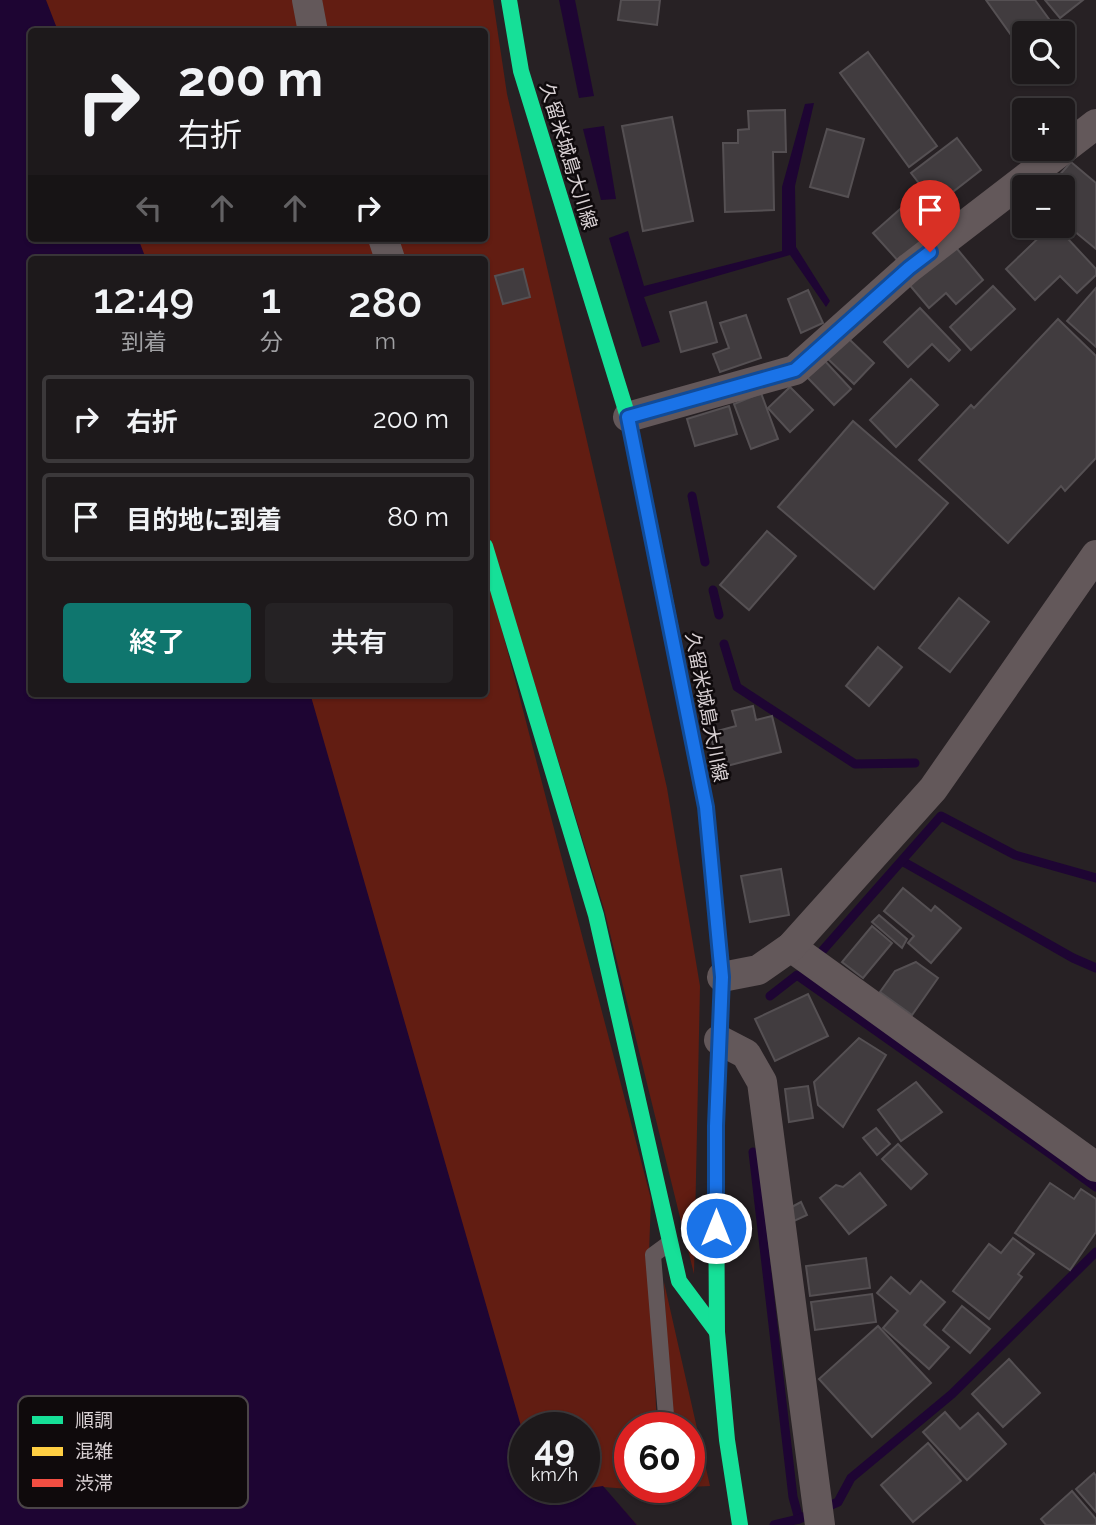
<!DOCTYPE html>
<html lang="ja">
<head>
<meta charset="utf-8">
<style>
	:root { --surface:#1d191b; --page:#252224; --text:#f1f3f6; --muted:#a0a0a3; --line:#3b383a; --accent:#0f766e }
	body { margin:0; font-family:Raleway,"Noto Sans JP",sans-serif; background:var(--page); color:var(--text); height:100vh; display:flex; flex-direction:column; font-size:26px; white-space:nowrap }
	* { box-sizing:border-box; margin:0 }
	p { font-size:23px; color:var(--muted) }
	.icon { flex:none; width:38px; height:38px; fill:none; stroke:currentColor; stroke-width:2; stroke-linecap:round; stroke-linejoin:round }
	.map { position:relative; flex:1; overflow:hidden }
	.side { position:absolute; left:28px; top:256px; width:460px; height:441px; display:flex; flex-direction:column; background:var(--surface); border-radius:7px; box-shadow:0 2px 5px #0004,0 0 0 2px var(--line) }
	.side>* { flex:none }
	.guide { position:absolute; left:28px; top:28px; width:460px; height:214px; border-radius:7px; box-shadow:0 2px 5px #0004,0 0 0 2px var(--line); background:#1d191b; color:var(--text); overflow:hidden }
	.controls { position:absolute; left:1012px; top:21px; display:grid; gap:14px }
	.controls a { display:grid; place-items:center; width:63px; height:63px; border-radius:7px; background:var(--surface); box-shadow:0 2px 5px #0004,0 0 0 2px var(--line); font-size:35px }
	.speed { position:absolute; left:509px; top:1412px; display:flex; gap:14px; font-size:35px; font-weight:700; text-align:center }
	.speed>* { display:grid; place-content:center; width:91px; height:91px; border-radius:50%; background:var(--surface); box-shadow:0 2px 5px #0004,0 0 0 2px var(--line); line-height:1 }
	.speed small { font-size:18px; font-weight:400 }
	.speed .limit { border:10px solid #d22; background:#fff; color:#111 }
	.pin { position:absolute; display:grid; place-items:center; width:60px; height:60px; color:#fff; margin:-72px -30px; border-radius:50% 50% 50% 0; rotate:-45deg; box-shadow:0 0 7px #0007 }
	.pin .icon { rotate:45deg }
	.me { position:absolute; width:77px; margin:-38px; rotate:0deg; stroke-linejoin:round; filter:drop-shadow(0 0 5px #0008) }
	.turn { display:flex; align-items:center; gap:24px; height:147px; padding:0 35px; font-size:32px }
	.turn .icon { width:91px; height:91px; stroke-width:2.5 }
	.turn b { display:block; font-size:49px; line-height:60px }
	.lanes { display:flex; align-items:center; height:66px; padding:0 35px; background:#0003; justify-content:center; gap:35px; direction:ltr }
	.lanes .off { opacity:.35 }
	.eta { display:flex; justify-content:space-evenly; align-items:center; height:119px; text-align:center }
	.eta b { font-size:42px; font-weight:600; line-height:49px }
	.cta { display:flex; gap:14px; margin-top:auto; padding:14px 35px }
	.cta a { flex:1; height:80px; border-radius:7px; background:var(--accent); color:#fff; font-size:28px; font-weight:600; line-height:80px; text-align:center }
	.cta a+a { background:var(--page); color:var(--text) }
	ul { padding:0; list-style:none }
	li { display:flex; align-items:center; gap:21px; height:88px; margin:0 14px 10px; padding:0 21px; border:4px solid var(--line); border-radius:7px }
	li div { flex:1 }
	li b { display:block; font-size:26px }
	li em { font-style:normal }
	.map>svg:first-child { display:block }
</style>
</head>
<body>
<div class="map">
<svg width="1096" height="1525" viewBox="0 0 1096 1525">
	<rect width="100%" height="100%" fill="#272124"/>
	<g fill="#621d12" fill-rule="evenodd">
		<path d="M0,0H300L309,31L32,32Z"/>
		<path d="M317,0H493L507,94L667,788L700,986L694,1274L604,909L485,523V259H396L389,238H485V32H318Z"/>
		<path d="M50,238H378L385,259H59Z"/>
		<path d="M485,565L651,1199L649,1253L657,1428H630V1488H655V1491L603,1487L637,1525H466L245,693H485ZM525,1428H584V1488H525Z"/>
		<path d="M664,1282L710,1486L690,1487V1428H671Z"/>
	</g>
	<g fill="#1e0533">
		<path d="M0,0H46L58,31L32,32V238H138L146,259H32V693H310L525,1440V1488H539L541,1495L603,1486L637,1525H0Z"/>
		<path d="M559,0H575L594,96L579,98Z"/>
		<path d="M814,103L795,186L796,247L830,301L826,307L790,255L644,297L660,342L642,347L609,238L628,231L644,286L782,251V187L805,104Z"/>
		<path d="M604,126L616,199L601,200L583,129Z"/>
	</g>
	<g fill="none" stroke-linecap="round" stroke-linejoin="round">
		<g stroke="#1e0533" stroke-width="9">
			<path d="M692,496L705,562"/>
			<path d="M713,590L719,615"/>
			<path d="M724,644L737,687L855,764L915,763"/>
			<path d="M902,861L1073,958L1096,968"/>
			<path d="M823,950L941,816L1015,855L1096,878"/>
			<path d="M770,996L797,975L1052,1155L1096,1187"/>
			<path d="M753,1152L793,1497L799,1519"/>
			<path d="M774,1525L799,1519L838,1502L851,1478L952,1394L1096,1252"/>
		</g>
	</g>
	<g fill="#413c3f" stroke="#555053" stroke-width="2">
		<path d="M621,0H660L657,25L618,20Z"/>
		<path d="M986,0H1035L1057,30L1052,33H1024V46L1021,49Z"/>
		<path d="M1045,0H1083L1060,18Z"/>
		<path d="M868,52L937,146L909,167L840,73Z"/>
		<path d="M785,110L786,152H773L774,210L725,212L723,143H738V130L749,129L748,111Z"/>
		<path d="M672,117L693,221L643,231L622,126Z"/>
		<path d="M827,129L864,139L848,197L810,187Z"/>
		<path d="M957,138L981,170L936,205L911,173Z"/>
		<path d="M1071,162L1096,183V249L1062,221V187H1049Z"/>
		<path d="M916,195L943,226L900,263L873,233Z"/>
		<path d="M1051,226H1056L1096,269V275L1077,293L1060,276L1035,300L1006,269Z"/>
		<path d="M953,244L983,280L956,304L946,293L929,308L908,283Z"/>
		<path d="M523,269L530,297L503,304L495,276Z"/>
		<path d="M993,286L1015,309L971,350L950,327Z"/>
		<path d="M1096,288V347L1067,321Z"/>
		<path d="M808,290L823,323L801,333L788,299Z"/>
		<path d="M706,302L717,342L681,352L670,312Z"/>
		<path d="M920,308L960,350L949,361L932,344L908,367L884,342Z"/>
		<path d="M746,315L761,358L720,372L713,354L729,348L720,323Z"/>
		<path d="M1058,319L1096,356V458L1065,491L1061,486L1008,543L919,460L971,405L974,408Z"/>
		<path d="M848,338L874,363L854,384L827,358Z"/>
		<path d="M823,359L851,389L834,405L806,376Z"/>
		<path d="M911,379L938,405L896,447L870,420Z"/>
		<path d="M790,387L813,410L790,432L768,408Z"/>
		<path d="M761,393L778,439L751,449L734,404Z"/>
		<path d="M729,406L737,434L695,446L687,419Z"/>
		<path d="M853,421L948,503L874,589L778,507Z"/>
		<path d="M767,531L796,556L749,610L720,585Z"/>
		<path d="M959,598L989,622L950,672L919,648Z"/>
		<path d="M878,647L902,667L869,706L846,686Z"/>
		<path d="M753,706L756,720L772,716L781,752L719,768L710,733L736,726L732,711Z"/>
		<path d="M781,869L789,915L750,922L741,876Z"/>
		<path d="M903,888L931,911L935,906L961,928L931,963L908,943L914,936L884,911Z"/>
		<path d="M879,915L907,939L902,948L872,922Z"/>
		<path d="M872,926L892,943L863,978L842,962Z"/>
		<path d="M916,962L938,978L912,1015L880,992L895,971Z"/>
		<path d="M808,994L828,1036L775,1061L755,1019Z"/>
		<path d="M859,1038L886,1055L843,1127L818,1105L814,1082Z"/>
		<path d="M916,1082L942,1112L901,1141L878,1110Z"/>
		<path d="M808,1086L813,1118L789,1122L785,1089Z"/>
		<path d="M876,1128L890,1144L877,1155L863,1138Z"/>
		<path d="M898,1144L927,1174L911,1189L882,1159Z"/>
		<path d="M860,1173L886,1205L849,1234L820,1198L836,1185L843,1187Z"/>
		<path d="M1050,1183L1074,1199L1081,1189L1096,1199V1232L1070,1270L1015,1233Z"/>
		<path d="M801,1202L807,1215L794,1221L788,1209Z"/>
		<path d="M1013,1238L1034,1254L1018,1274L1022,1277L989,1319L953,1291L989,1244L1001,1253Z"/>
		<path d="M866,1258L870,1288L810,1296L806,1266Z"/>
		<path d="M891,1277L910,1294L921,1281L945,1302L924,1325L949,1347L929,1369L883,1328L898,1311L877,1293Z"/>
		<path d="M872,1294L876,1322L815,1330L811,1302Z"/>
		<path d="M962,1306L990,1329L970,1353L943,1330Z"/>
		<path d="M878,1326L931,1383L872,1437L819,1379Z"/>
		<path d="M1009,1359L1040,1393L1003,1427L972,1394Z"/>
		<path d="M945,1412L960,1429L978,1413L1006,1444L967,1480L923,1432Z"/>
		<path d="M928,1443L961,1481L913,1522L881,1485Z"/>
		<path d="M1094,1473L1096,1476V1512L1076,1489Z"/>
		<path d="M1072,1491L1096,1519V1524L1094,1525H1046L1041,1519Z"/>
	</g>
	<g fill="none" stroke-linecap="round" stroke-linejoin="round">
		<path stroke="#63585a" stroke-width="16" d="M667,1428L653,1255L668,1244"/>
		<g stroke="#63585a" stroke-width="30">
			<path d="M307,0L313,32"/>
			<path d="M383,238L390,259"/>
			<path d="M628,417L795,370L909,268L1096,124"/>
			<path d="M791,947L1096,1167"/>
			<path d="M722,977L758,970L791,947L933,789L1096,555"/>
			<path d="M719,1040L746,1054L762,1082L820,1525"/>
		</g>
		<g stroke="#16e098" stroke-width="16">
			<path d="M509,0L521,71L628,417L661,580"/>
			<path d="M485,546L596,915L679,1281L717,1332"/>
			<path d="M716,1172L717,1332L727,1440L740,1525"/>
		</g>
		<path stroke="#ffcf43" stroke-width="16" d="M661,580L706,807L719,946"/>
		<path stroke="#f24e42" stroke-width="16" d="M716,1172V1126L722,977L719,946"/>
	</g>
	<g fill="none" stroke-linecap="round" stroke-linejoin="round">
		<g stroke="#114b97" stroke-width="18">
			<path id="route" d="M716,1228V1126L722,977L706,807L628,417L795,370L909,268L930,252"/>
		</g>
		<use href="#route" stroke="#1a73e8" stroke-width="12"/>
	</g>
	<g text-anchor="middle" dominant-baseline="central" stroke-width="5" stroke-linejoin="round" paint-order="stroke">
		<g font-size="19" fill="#d8d0d3" stroke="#0f0a0c">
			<text transform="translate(569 156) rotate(73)">久留米城島大川線</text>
			<text transform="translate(707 707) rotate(79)">久留米城島大川線</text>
		</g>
	</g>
	<rect x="18" y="1396" width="230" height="112" rx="10" fill="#0f0a0c" stroke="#4b4548" stroke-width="2"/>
	<rect x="32" y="1416" width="31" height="8" fill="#16e098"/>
	<rect x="32" y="1447" width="31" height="9" fill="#ffcf43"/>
	<rect x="32" y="1479" width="31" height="8" fill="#f24e42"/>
	<g font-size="19" fill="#d8d0d3">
		<text x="75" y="1427">順調</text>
		<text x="75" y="1458">混雑</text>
		<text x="75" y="1490">渋滞</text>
	</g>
</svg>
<div class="controls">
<a><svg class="icon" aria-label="search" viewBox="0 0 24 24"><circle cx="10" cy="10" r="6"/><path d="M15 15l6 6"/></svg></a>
<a>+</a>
<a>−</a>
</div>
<div class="speed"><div>49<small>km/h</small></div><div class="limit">60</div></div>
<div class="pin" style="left:930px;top:252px;background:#d93025"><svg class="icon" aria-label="arrive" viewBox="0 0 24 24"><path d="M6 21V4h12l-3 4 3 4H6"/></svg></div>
<svg class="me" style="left:716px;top:1228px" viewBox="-20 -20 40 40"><circle r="17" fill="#1a73e8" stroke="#fff" stroke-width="3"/><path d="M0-11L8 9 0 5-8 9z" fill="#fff"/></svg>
<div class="guide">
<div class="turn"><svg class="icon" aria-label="right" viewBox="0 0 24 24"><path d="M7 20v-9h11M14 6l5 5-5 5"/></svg><div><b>200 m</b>右折</div></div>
<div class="lanes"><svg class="icon off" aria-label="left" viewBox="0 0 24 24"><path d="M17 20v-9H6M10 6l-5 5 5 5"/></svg><svg class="icon off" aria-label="ahead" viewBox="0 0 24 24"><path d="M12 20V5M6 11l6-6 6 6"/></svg><svg class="icon off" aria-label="ahead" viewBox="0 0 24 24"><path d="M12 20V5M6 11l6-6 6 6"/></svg><svg class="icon" aria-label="right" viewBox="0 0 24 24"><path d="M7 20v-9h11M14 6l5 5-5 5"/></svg></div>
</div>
<section class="side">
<div class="eta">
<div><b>12:49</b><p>到着</p></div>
<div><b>1</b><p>分</p></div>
<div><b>280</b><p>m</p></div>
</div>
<ul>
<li><svg class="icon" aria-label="right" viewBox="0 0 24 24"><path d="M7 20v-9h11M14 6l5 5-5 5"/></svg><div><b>右折</b></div><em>200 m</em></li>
<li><svg class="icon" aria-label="arrive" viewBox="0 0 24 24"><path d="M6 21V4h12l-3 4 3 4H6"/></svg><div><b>目的地に到着</b></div><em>80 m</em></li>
</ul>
<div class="cta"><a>終了</a><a>共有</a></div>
</section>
</div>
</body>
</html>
